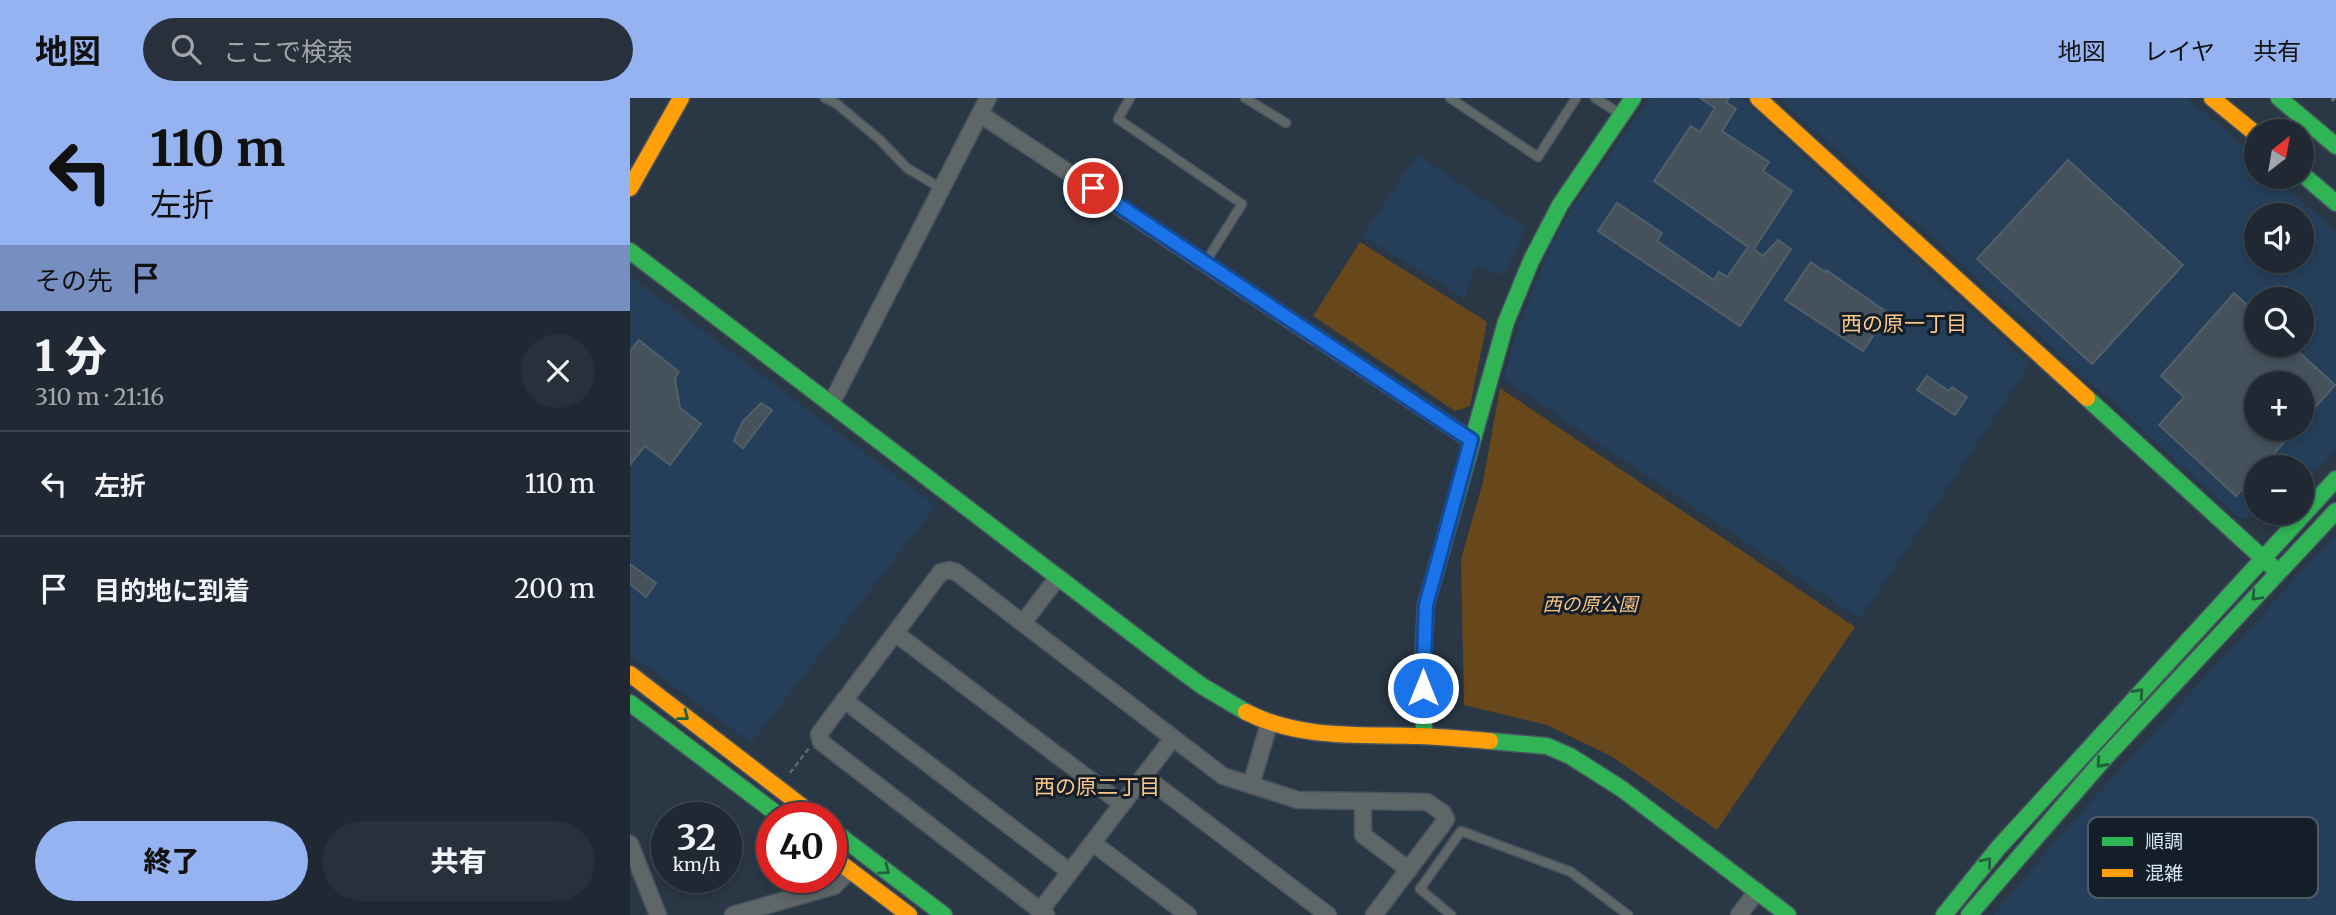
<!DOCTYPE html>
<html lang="ja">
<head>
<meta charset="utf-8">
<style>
	:root { --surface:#202933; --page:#28313b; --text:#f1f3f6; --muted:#a2a6ac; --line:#3d454e; --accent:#95b2f1 }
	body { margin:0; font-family:Merriweather,"Noto Sans JP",serif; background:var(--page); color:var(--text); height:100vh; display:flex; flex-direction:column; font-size:26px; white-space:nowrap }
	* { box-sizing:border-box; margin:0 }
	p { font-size:23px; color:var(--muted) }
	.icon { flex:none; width:38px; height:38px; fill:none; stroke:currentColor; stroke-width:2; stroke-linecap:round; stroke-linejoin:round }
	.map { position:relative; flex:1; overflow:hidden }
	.details { display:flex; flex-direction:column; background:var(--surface); width:630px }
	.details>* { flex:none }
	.banner { background:#95b2f1; color:#111; overflow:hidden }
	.needle { width:46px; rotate:31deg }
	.controls { position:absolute; left:1614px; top:21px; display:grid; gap:14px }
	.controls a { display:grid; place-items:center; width:70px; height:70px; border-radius:50%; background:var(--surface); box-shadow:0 4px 10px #0003,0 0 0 2px var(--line); font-size:35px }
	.speed { position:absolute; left:21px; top:704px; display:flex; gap:14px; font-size:35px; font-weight:700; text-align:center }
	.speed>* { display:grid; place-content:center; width:91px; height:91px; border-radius:50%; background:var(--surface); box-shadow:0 4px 10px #0003,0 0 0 2px var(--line); line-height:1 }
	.speed small { font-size:18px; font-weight:400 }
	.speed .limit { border:10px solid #d22; background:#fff; color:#111 }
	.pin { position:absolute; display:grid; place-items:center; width:60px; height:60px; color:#fff; margin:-30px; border:4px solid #fff; border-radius:50%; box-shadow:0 2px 7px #0007 }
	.me { position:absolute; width:77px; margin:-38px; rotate:0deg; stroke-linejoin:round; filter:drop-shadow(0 0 5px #0008) }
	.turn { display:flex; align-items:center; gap:24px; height:147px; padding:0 35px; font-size:32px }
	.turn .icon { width:91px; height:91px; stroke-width:2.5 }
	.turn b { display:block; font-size:49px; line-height:60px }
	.then { display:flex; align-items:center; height:66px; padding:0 35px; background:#0003; gap:14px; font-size:26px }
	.round { display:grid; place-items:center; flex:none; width:74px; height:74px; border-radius:37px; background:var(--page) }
	.overview { display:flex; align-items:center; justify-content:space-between; height:119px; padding:0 35px }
	h1 { font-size:42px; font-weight:800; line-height:52px }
	.primary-button { display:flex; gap:14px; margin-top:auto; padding:14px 35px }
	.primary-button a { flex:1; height:80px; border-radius:42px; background:var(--accent); color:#111; font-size:28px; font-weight:800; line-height:80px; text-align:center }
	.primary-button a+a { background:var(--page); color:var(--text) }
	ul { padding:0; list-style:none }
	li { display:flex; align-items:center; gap:21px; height:105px; padding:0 35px; border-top:2px solid var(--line) }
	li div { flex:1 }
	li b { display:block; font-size:26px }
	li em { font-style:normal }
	header { display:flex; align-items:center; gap:42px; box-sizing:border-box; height:98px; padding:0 35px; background:var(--accent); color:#111 }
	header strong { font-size:33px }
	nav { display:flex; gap:38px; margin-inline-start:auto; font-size:24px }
	.search { width:490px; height:63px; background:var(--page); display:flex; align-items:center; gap:18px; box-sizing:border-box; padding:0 24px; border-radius:38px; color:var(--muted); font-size:26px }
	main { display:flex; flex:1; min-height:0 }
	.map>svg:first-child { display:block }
</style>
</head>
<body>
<header>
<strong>地図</strong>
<div class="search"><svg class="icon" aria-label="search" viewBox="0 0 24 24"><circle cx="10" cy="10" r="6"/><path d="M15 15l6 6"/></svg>ここで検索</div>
<nav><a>地図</a><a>レイヤ</a><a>共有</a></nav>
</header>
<main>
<section class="details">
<div class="banner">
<div class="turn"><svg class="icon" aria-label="left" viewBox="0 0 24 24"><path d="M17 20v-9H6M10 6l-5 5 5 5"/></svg><div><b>110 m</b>左折</div></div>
<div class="then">その先<svg class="icon" aria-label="arrive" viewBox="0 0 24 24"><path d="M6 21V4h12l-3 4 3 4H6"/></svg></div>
</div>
<div class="overview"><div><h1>1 分</h1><p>310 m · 21:16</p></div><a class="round"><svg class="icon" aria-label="close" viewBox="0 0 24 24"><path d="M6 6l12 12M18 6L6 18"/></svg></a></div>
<ul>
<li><svg class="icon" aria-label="left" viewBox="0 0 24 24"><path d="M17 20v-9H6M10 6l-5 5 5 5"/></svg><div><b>左折</b></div><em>110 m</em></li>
<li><svg class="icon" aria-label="arrive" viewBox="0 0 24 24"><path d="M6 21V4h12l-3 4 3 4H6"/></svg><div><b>目的地に到着</b></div><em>200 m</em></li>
</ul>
<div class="primary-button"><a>終了</a><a>共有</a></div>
</section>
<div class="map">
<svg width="1706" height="817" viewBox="0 0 1706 817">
	<rect width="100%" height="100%" fill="#2a3744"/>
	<g fill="#253f5a" fill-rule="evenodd">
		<path d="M1020,0H1110L1400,266L1230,521L873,281L888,230L919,152L943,108Z"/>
		<path d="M1149,0H1557L1626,58V79H1644L1706,134V352L1671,390V369H1626V415H1649L1645,419L1609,420ZM1626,117H1671V163H1626ZM1626,201H1671V247H1626ZM1626,285H1671V331H1626Z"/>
		<path d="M787,56L896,130L874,177L847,168L834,200L733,138Z"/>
		<path d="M0,178L306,408L121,645L0,556Z"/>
		<path d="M1706,436V817H1363L1445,721Z"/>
	</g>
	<g fill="#68481b">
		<path d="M730,144L857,224L840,308L825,313L683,218Z"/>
		<path d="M870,290L1225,529L1087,732L981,658L917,627L834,607L831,461L853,384Z"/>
	</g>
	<g fill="#45525c" stroke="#525f68" stroke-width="2">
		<path d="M1070,0H1099L1096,4L1106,11L1092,33L1139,64L1133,73L1162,93L1124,151L1133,158L1148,142L1161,151L1110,228L968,133L987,105L1032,135L1027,143L1084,182L1089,174L1097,179L1118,149L1024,83L1061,28L1070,34L1085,10Z"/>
		<path d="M1438,62L1553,167L1462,266L1347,161Z"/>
		<path d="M1181,164L1195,174L1196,172L1258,215L1233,253L1155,202Z"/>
		<path d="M1604,195L1626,215V247H1661L1705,287L1671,325V285H1626V331H1666L1632,369H1626V376L1606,398L1529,327L1554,299L1531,278Z"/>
		<path d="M9,242L49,274L45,280L50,310L71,326L40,367L15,348L0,367V253Z"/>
		<path d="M1297,278L1319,293L1322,289L1337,299L1325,317L1287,292Z"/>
		<path d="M131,305L142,312L113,350L104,343L106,338L113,323Z"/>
		<path d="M0,466L26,485L16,499L0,486Z"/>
	</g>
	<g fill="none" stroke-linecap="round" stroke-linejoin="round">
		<g stroke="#48535f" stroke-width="11">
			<g id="lane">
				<path d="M195,0L207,6L250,42L277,70L312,91"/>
				<path d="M500,0L488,21L612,106L575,165"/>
				<path d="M615,0L656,25"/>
				<path d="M820,0L908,59L946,0"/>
				<path d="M965,0L989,15"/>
				<path d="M821,817L790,791L831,733L941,774L998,817"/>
			</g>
		</g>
		<g stroke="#48535f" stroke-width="19">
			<g id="street">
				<path d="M350,16L841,342"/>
				<path d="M201,306L358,0"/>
				<path d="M393,525L428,479"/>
				<path d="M265,535L492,706"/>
				<path d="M214,602L440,774"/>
				<path d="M514,678L698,817"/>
				<path d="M621,687L639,626"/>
				<path d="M733,703V737L779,772"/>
				<path d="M463,745L558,817"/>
				<path d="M0,746L28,817"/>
				<path d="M410,813L543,640"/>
				<path d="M103,817L204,788L220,772"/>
				<path d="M416,817L191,644L189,636L311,474L319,472L326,474L593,678L668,702L797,704L813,715L816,721L812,727L744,817"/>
				<path d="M1109,817L1127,793"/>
			</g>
		</g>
		<g stroke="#48535f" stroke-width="19">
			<g id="fast">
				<path d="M1649,0L1706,48"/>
				<path d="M1671,75L1706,105"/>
				<path d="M0,153L534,560L572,588L616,614"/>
				<path d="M1457,300L1648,474"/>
				<path d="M0,605L151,719"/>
				<path d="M794,638L793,566L796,507L876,224L901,163L930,107L1003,0"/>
				<path d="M860,643L917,648L940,658L992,691L1158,817"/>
				<path d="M201,731L314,817"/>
				<path d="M1314,817L1369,749L1706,381"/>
				<path d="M1339,817L1473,662L1706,413"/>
			</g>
		</g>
		<g stroke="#48535f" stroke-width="19">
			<g id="slow">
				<path d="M1128,0L1457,300"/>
				<path d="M1582,0L1626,36"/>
				<path d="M0,90L51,0"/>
				<path d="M0,576L186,719"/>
				<path d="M616,614C671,642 731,636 790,638C813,639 837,641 860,643"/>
				<path d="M201,758L279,817"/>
			</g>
		</g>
		<path stroke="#61696d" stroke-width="2.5" stroke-dasharray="5 3.5" stroke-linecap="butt" d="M160,675L179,650"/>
		<use href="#lane" stroke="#5f6668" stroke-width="8"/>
		<use href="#street" stroke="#5f6668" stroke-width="16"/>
		<use href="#fast" stroke="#30b455" stroke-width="16"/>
		<use href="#slow" stroke="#ff9f0a" stroke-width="16"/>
		<path stroke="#687176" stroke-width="4.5" stroke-dasharray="3.5 7" stroke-linecap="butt" d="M1702,0L1706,4"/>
	</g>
	<defs><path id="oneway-chevron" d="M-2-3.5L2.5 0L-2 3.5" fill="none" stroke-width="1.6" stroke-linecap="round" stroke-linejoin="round" transform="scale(1.75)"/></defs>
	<g stroke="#21623d">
		<use href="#oneway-chevron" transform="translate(1626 498) rotate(133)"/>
		<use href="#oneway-chevron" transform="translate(1509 595) rotate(-48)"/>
		<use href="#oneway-chevron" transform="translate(54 618) rotate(38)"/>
		<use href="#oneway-chevron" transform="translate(1471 665) rotate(132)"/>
		<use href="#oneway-chevron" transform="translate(1357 764) rotate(-51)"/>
		<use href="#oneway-chevron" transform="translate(255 772) rotate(37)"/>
	</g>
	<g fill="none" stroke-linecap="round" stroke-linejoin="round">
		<g stroke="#114b97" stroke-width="18">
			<path id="route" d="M463,90L841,342L796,507L793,590"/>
		</g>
		<use href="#route" stroke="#1a73e8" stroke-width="12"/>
	</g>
	<g text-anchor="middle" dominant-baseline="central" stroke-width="6" stroke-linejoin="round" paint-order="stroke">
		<g font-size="19" font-style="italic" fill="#f7c283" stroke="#141e29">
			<text x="960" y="506">西の原公園</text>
		</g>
		<g font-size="21" fill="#fdc889" stroke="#141e29">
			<text x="1274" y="225">西の原一丁目</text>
			<text x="467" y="688">西の原二丁目</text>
		</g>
	</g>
	<rect x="1458" y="719" width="230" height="81" rx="10" fill="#141e29" stroke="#4e5a66" stroke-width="2"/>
	<rect x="1472" y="739" width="31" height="9" fill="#30b455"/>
	<rect x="1472" y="771" width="31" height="8" fill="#ff9f0a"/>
	<g font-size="19" fill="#d7e6f5">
		<text x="1515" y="750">順調</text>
		<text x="1515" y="782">混雑</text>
	</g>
</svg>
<div class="controls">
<a><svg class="needle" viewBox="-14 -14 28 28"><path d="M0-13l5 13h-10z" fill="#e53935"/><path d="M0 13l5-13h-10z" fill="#a2a6ac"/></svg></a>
<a><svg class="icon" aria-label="sound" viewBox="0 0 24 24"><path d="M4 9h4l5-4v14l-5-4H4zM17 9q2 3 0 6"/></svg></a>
<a><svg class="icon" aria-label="search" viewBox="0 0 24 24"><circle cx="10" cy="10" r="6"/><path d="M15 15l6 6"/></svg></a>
<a>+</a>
<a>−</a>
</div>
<div class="speed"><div>32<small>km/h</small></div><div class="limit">40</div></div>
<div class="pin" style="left:463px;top:90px;background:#d93025"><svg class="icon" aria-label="arrive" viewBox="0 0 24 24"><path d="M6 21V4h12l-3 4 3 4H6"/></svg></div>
<svg class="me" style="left:793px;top:590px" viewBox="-20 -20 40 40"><circle r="17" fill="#1a73e8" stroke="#fff" stroke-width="3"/><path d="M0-11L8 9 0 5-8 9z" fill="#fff"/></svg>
</div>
</main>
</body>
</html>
